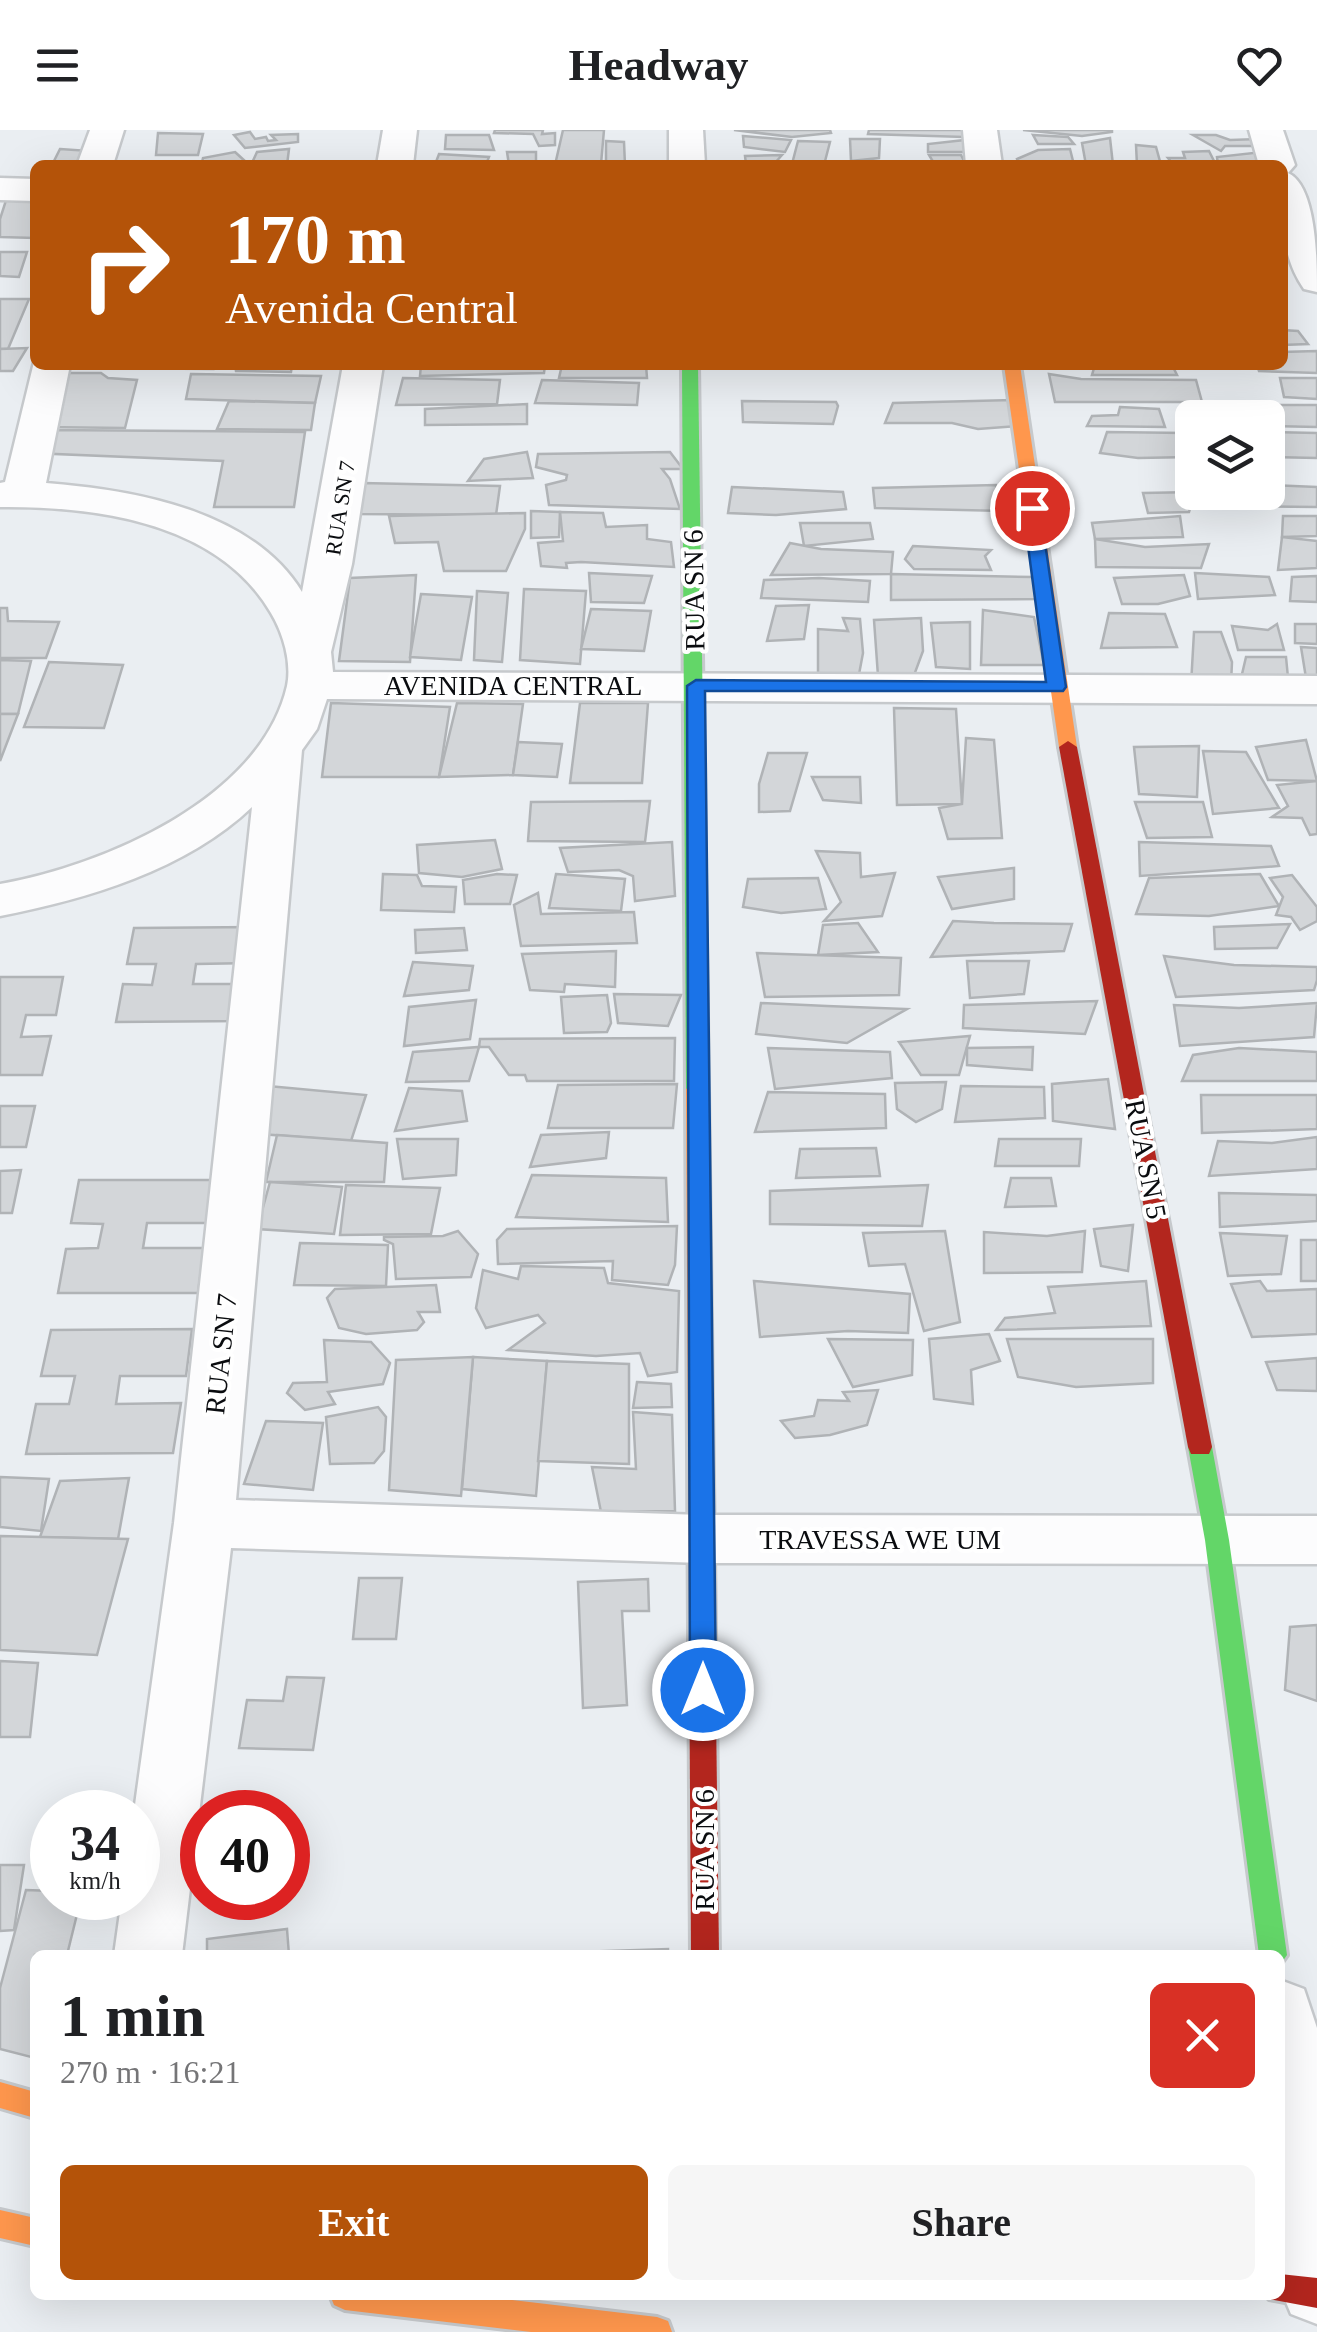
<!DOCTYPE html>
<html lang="en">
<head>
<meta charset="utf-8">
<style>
	:root { --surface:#fff; --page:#f6f6f6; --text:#202124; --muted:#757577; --accent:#b45309 }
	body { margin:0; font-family:"Times New Roman",serif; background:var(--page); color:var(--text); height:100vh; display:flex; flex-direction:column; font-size:38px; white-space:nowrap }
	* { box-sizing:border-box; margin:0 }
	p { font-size:32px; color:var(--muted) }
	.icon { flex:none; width:55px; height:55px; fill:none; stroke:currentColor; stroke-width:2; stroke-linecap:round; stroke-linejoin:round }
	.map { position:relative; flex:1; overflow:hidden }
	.details { position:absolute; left:30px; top:1820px; width:1255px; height:350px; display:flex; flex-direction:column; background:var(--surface); border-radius:15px; box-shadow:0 10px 40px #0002 }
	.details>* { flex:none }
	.banner { position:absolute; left:30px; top:30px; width:1258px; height:210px; border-radius:15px; box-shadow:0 10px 40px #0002; background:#b45309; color:#fff; overflow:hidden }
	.buttons { position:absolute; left:1175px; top:270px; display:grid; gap:20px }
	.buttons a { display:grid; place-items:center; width:110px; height:110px; border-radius:15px; background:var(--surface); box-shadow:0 10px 40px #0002; font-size:50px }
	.speed { position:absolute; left:30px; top:1660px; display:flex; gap:20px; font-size:50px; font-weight:700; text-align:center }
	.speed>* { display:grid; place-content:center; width:130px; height:130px; border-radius:50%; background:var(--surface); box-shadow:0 10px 40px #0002; line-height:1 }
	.speed small { font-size:25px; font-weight:400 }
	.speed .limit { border:15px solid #d22; background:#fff; color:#111 }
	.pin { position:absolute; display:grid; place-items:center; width:85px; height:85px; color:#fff; margin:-42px; border:5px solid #fff; border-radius:50%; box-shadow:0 2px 10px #0007 }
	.me { position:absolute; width:110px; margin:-55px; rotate:0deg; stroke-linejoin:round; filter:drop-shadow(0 0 8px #0008) }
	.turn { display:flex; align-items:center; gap:35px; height:210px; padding:0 30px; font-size:45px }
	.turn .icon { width:130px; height:130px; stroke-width:2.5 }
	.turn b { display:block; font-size:70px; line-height:85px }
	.round { display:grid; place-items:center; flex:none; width:105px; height:105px; border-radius:15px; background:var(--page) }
	.summary { display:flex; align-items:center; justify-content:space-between; height:170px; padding:0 30px }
	h1 { font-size:60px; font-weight:800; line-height:75px }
	.button { display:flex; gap:20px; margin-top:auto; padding:20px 30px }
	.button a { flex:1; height:115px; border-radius:15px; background:var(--accent); color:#fff; font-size:40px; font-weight:800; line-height:115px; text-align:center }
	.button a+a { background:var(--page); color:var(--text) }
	header { display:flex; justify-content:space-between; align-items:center; height:130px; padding:0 30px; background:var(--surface); font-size:45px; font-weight:800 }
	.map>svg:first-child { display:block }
</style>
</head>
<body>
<header><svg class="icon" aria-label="menu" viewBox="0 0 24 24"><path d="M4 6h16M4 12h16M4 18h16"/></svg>Headway<svg class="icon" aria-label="heart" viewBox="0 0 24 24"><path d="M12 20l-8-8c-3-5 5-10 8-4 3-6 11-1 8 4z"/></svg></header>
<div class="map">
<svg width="1317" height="2202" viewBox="0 0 1317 2202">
	<rect width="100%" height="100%" fill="#eaeef2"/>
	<g fill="#d3d6d9" stroke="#b0b3b6" stroke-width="2.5">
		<path d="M495,0H543L542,4L555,3V15L539,16L533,4L494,3Z"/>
		<path d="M563,0H604L601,34L555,35Z"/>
		<path d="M734,0H830L831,3L792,7Z"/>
		<path d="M869,0H966L964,7L868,4Z"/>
		<path d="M1023,0H1112V2L1082,6Z"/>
		<path d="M250,2L255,9L266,7L268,11L276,10L271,5L298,4V12L245,18L234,5Z"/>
		<path d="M158,3L203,4L198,25H156Z"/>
		<path d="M446,5H489L494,20L445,19Z"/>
		<path d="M1033,5L1068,7L1074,14H1038Z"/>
		<path d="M1193,5H1216L1230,10L1258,9L1255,16H1225L1221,21Z"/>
		<path d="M743,6L791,10L785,22L744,17Z"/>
		<path d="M1110,8L1113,35H1086L1082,13Z"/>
		<path d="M850,9H880L879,28L851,31Z"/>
		<path d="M965,10L964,22H928V14Z"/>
		<path d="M606,11L624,12L625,35H606Z"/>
		<path d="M798,11L830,12L824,35L792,34Z"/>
		<path d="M1136,15L1156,17L1161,35H1137Z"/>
		<path d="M60,19L90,21L83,35H52Z"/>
		<path d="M289,19L287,35H251L257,22Z"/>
		<path d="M1070,19L1074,35H1019L1017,29L1038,20Z"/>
		<path d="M1209,21L1216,35H1174L1168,28H1185L1183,22Z"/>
		<path d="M235,22L246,32L204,35L202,32L203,28Z"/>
		<path d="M507,22H536V35H509Z"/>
		<path d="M1262,22L1267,35H1218L1217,27Z"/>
		<path d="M439,24L489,27L487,32H436Z"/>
		<path d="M782,25L774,34H746L745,26Z"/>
		<path d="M929,25H961L966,35H935Z"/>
		<path d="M8,64L35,65V108L0,107V89Z"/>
		<path d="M0,122H27L19,147L0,146Z"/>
		<path d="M0,169H29L8,219H0Z"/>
		<path d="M1282,200L1298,201L1308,214L1282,215Z"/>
		<path d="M27,218L13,241H0V219Z"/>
		<path d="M1317,221V243L1259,241L1257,235H1282V222Z"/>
		<path d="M88,235H220L214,239L81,238Z"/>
		<path d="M235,235H292L291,242L236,241Z"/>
		<path d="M421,235H545L544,243L420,246Z"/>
		<path d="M562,235H646L647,248H559Z"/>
		<path d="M1095,235H1172L1177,245H1092Z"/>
		<path d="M56,243H101L108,248L137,250L125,298L42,297Z"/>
		<path d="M191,244L321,246L315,273L186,269Z"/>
		<path d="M1049,244L1081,249L1196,250L1202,272H1055Z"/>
		<path d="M403,248L500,250L497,274L396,275Z"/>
		<path d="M1280,248H1317V269L1284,267Z"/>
		<path d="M542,250L639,253L637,275L535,273Z"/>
		<path d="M1013,270L1018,296L978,299L952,293H885L893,273Z"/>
		<path d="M229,271L315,273L311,300L217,299Z"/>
		<path d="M742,271L836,272L838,276L833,294L743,292Z"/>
		<path d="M527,274V294L425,295V279Z"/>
		<path d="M1255,275H1317V297L1268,296V288H1256Z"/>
		<path d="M1120,277L1159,279L1165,297L1087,296L1092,286L1118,285Z"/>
		<path d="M48,300L305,302L294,377H214L223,331L32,323Z"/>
		<path d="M1107,302L1185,303L1191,327L1138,328L1100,323Z"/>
		<path d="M1268,302L1317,303V328L1268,327Z"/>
		<path d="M527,322L533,348L468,351L484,329Z"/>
		<path d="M670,322L683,339H662L670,349L680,379L549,375L546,355L566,350L567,345L536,337L538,324Z"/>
		<path d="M362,353L500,356L496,385L356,384Z"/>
		<path d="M996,355L1004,381L875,378L873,358Z"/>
		<path d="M1268,355L1317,357V377L1237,376L1232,362H1268Z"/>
		<path d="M732,357L843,362L846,379L776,385L728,383Z"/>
		<path d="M1195,362L1189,382L1148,383L1143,363Z"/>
		<path d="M531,381L560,382L559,407L531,408Z"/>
		<path d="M560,382L603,383L606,397L647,395V409L671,412L674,437L581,432L566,433L567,438L541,436L538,413L563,411Z"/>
		<path d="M525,383V399L506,441H444L438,412L395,413L389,386Z"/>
		<path d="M1180,386L1183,407L1095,409L1092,393Z"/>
		<path d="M1283,386H1317V406L1282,407Z"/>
		<path d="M800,393H870L873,409L804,416Z"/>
		<path d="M1282,407L1317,411V438L1278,440Z"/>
		<path d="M1095,409L1145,417L1209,414L1201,438L1096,437Z"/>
		<path d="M790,413L821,419L893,422L891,444L771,445Z"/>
		<path d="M913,416L991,420L985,426L991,440L914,439L905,429Z"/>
		<path d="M589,443L652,446L644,473L591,472Z"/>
		<path d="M1195,443L1269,447L1275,465L1198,469Z"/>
		<path d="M891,444L1033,447L1039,469L891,470Z"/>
		<path d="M416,445L410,532L339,531L350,448Z"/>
		<path d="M1184,445L1190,466L1158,474H1122L1114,448Z"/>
		<path d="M1317,446V472L1290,471L1292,447Z"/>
		<path d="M819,448L870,451L868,472L761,468L764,450Z"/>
		<path d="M524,459L586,461L580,534L520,530Z"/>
		<path d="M477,461L508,463L502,532L474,530Z"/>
		<path d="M421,464L472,467L461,530L410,527Z"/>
		<path d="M809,475L804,509L767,511L776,476Z"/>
		<path d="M0,478H7L8,491L59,492L46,528H0Z"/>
		<path d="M591,479L651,481L644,521L581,519Z"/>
		<path d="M983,480L1034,487L1044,535H981Z"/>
		<path d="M1109,483L1165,484L1177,517L1101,518Z"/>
		<path d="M843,488L860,489L863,523L857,555L818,548V499L848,501Z"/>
		<path d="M921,488L923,521L913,548L878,546L874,490Z"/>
		<path d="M970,492V539L936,537L931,493Z"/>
		<path d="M1277,494L1284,520H1238L1232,496L1268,500Z"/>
		<path d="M1295,494H1317V514L1295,513Z"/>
		<path d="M1194,502H1221L1232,532L1231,554L1191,555Z"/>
		<path d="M1301,517L1317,518V547L1306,548Z"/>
		<path d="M1246,527H1286L1289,558L1239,557Z"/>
		<path d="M0,530L31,531L18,584H0Z"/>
		<path d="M49,532L123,535L104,598L24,597Z"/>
		<path d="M331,573L450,577L439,647H322Z"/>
		<path d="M457,573L523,574L513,645L439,647Z"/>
		<path d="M580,573H648L642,653H570Z"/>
		<path d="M894,578L956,579L962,674L897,675Z"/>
		<path d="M0,584H18L0,631Z"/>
		<path d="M966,608L994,610L1002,708L948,709L939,678L962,674Z"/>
		<path d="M1306,610L1317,651L1268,650L1256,617Z"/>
		<path d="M518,612L562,614L557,647L513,645Z"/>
		<path d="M1199,616L1197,667L1139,664L1134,617Z"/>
		<path d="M1203,621L1246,622L1279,678L1213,684Z"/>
		<path d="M768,623H807L790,681L759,682V654Z"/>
		<path d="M812,647H860L861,673L823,670Z"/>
		<path d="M1317,651V704L1310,705L1302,688L1272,687L1288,676L1277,655Z"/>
		<path d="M650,671L645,712L528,711L531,672Z"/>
		<path d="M1135,672H1203L1212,707L1147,708Z"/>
		<path d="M495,710L502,739L462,747L419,743L417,715Z"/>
		<path d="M672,712L675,766L635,771L633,746L619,740L568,742L560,718Z"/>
		<path d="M1139,712L1271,716L1279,736L1140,746Z"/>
		<path d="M816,721L860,723L861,747L895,743L882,786L824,791L841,772Z"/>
		<path d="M1014,738V769L952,779L938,747Z"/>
		<path d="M383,744L417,745L422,756L456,757L454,782L381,780Z"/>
		<path d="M497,744L517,745L510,774H465L463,750Z"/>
		<path d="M556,744L625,749L621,781L549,778Z"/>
		<path d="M1260,744L1279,776L1209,786L1136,784L1149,748Z"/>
		<path d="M1292,745L1317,777V791L1300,800L1291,787L1276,785L1283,767L1270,748Z"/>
		<path d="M818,748L826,779L781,783L743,777L748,749Z"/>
		<path d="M538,763L541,784L634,782L637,813L521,816L514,775Z"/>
		<path d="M953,791L994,793L1072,794L1064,821L931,827Z"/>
		<path d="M858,793L878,822L818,825L823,795Z"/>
		<path d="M1290,794L1277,818L1215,819L1214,797Z"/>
		<path d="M257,797L252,833L196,834L193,854H249L244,891L116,892L123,854L152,855L156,834H127L134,798Z"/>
		<path d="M464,798L467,820L416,823L415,800Z"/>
		<path d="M616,821L615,857L565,854L564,862L530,860L522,824Z"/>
		<path d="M757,823L901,828L899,865L765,867Z"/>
		<path d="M1164,826L1234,835L1317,837V850L1314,860L1176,867Z"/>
		<path d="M967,831H1029L1024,864L970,868Z"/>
		<path d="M413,832L473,836L469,860L404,866Z"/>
		<path d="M0,847H63L56,885H26L21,907L51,906L42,945H0Z"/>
		<path d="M614,864L681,865L668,896L618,893Z"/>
		<path d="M607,865L611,893L607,902L564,903L561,867Z"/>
		<path d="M476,870L470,909L404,916L409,877Z"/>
		<path d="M1097,871L1085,904L963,898L964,875Z"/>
		<path d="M761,873L827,876L907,879L847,913L756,904Z"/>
		<path d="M1317,873L1314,907L1180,916L1174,875L1239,878Z"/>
		<path d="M970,906L959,945H921L899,912Z"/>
		<path d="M675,908L674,951H527L525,945H509L489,917H479L480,909Z"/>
		<path d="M479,917L469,951L406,952L413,922Z"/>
		<path d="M1033,917L1032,940L967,935V918Z"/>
		<path d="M768,918L890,922L892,948L775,959Z"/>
		<path d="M1239,918L1317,922V951H1182L1193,925Z"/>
		<path d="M1108,949L1115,999L1053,991L1052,954Z"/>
		<path d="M946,952L942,979L916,992L897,979L895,953Z"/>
		<path d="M677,954L673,998H548L558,955Z"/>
		<path d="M268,956L366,965L351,1011L261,1004Z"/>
		<path d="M961,956L1044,957L1045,988L955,992Z"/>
		<path d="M409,958L462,961L467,991L395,1001Z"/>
		<path d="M768,962L885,964L886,998L755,1002Z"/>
		<path d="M1201,965H1317V999L1202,1003Z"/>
		<path d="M0,976H35L26,1017H0Z"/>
		<path d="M609,1002L606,1028L530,1037L541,1005Z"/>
		<path d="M277,1005L387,1013L384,1052H266Z"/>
		<path d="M1317,1007V1039L1209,1046L1218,1011L1272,1013Z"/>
		<path d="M397,1009H458L456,1045L403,1049Z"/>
		<path d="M999,1009H1081L1079,1036H995Z"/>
		<path d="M876,1018L880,1046L796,1048L800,1019Z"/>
		<path d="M21,1040L12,1083H0V1041Z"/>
		<path d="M532,1045L666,1048L668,1092L516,1087Z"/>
		<path d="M1011,1048H1051L1056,1076L1005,1077Z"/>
		<path d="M79,1050H214L208,1093H147L143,1118H204L198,1163H58L66,1119L98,1118L103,1094L71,1093Z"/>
		<path d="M270,1052L342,1057L334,1104L257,1099Z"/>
		<path d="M346,1055L440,1058L431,1104L340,1105Z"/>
		<path d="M928,1055L922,1096L770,1094V1061Z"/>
		<path d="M1219,1063L1317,1065V1091L1220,1097Z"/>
		<path d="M1133,1095L1128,1141L1101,1136L1094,1099Z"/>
		<path d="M677,1096L675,1135L668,1155L612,1150L613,1131L498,1134L497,1110L507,1099Z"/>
		<path d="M458,1101L478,1124L471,1147L396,1149L393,1114L384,1110V1107L443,1106Z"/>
		<path d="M945,1101L960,1192L924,1201L905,1134L869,1136L863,1103Z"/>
		<path d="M1085,1101L1082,1142L984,1143V1102L1047,1106Z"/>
		<path d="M1220,1103L1287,1106L1281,1144L1228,1146Z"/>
		<rect x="1301" y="1110" width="16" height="41"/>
		<path d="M300,1113L388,1115L386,1156L294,1155Z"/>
		<path d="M521,1136L604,1138L608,1153L679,1161L677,1242L648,1246L640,1223L596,1226L508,1220L545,1193L538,1185L486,1198L476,1178L483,1140L518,1149Z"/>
		<path d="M754,1151L910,1164L908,1203L848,1201L760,1207Z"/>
		<path d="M1146,1151L1151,1196L996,1200L1005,1188L1055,1183L1048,1157Z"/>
		<path d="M1260,1151L1267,1161L1317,1159V1204L1252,1207L1231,1154Z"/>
		<path d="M436,1155L440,1182H418L424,1192L417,1200L366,1204L339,1198L327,1168L335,1159Z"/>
		<path d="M192,1199L186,1246H120L116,1274L181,1273L173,1323L26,1324L36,1274H69L75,1246H41L51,1200Z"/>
		<path d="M989,1204L1000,1231L971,1240L973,1274L934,1269L929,1209Z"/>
		<path d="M828,1209L913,1210L912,1245L853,1257Z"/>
		<path d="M1007,1209H1153V1253L1076,1257L1018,1247Z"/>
		<path d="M324,1210L371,1212L390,1233L383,1254L328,1262L335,1274L305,1280L287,1263L293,1253L327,1252Z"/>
		<path d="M473,1227L547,1231L536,1366L462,1359Z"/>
		<path d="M473,1227L461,1366L389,1360L396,1230Z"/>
		<path d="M1317,1228V1261L1277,1260L1266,1232Z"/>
		<path d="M547,1231L629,1234V1334L538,1331Z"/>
		<path d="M637,1252L671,1254L672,1277L633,1278Z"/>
		<path d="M878,1260L867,1295L830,1305L795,1308L781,1291L814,1286L818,1270L849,1271L843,1262Z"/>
		<path d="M378,1277L386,1287L384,1321L374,1333L330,1334L326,1287Z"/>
		<path d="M633,1282L672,1285L675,1381L601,1382L592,1337L636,1339Z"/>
		<path d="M266,1291L323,1293L313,1360L244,1354Z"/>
		<path d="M0,1347L49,1349L41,1401L0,1397Z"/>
		<path d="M129,1348L118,1409L40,1407L60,1351Z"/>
		<path d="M0,1406L128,1409L97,1525L0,1520Z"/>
		<path d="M359,1448H402L396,1509H353Z"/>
		<path d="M648,1449L649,1481H622L627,1575L583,1578L578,1452Z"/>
		<path d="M1317,1495V1571L1285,1560L1290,1497Z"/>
		<path d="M0,1531L38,1533L30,1607H0Z"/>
		<path d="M287,1547L324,1548L313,1620L239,1618L247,1570L283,1571Z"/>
		<path d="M0,1735H24L14,1800L0,1801Z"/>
		<path d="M26,1760L52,1761V1768H81L67,1825H35V1928L0,1919V1858Z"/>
		<path d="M287,1799L289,1825H207V1809Z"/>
		<path d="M668,1819V1825H577V1822Z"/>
	</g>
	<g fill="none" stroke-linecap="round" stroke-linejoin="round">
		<g stroke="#c6c9cc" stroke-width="5">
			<g id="street">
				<path d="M90,0H124L113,35H77Z"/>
				<path d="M383,0H417L413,35H377Z"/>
				<path d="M669,0H703L705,35H669Z"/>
				<path d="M963,0H997L1002,35H966Z"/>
				<path d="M1249,0H1283L1295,35L1288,43C1317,56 1317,133 1317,162L1304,159C1278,122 1282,77 1282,35H1259Z"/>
				<path d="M0,48L35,49V71L0,70Z"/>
				<path d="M35,228V235H70L46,353C134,360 252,380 302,462L343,235H383L352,434L331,522L333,542L1317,546V574L327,569L317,599L302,620L236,1370L702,1385L1317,1386V1434L702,1433L231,1418L182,1825H114L122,1768H138V1682H134L174,1393L252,677C186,740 87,769 0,786V754C103,736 261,669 287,556C292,532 283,503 271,483C218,392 96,376 0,377V353L5,352Z"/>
				<path d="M1280,1850L1304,1859L1317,1898V2194L1291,2184L1280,2158Z"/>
			</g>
		</g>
		<g stroke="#c6c9cc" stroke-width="6">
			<g id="fast">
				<path d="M682,235H698L708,959L697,966L686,959Z"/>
				<path d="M1200,1308L1209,1310L1212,1317L1229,1410L1287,1825L1280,1835V1825H1259L1205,1410L1188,1317L1191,1310Z"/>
			</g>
		</g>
		<g stroke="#c6c9cc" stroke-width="6">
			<g id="slow">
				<path d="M1004,235H1020L1077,617L1068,623L1059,617Z"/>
				<path d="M697,952L708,959L715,1501L711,1508L702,1511L693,1508L689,1501L686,959Z"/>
				<path d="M0,1952L35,1962V1988L0,1978Z"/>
				<path d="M0,2080L35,2088V2116L0,2108Z"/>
				<path d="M330,2165H471L657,2187L668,2191L672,2202H531L345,2180L334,2175Z"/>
			</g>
		</g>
		<g stroke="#c6c9cc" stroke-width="6">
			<g id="jam">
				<path d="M1068,611L1077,617L1212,1317L1209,1324H1191L1188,1317L1059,617Z"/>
				<path d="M702,1491L711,1494L715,1501L719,1825H691L689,1501L693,1494Z"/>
				<path d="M1280,2144L1317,2148V2178L1269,2169L1267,2165H1280Z"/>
			</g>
		</g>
		<use href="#street" fill="#fcfcfd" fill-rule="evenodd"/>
		<use href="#fast" fill="#63d668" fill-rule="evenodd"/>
		<use href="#slow" fill="#ff974d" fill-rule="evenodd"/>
		<use href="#jam" fill="#b3261e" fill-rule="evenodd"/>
	</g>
	<path fill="#1a73e8" stroke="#114b97" stroke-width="2.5" d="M1032,373L1040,378L1066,557L1063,561H705L716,1560L713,1568L703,1571L694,1568L690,1560L687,556L696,550L1046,552L1023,378Z"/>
	<g text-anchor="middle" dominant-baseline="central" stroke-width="8" stroke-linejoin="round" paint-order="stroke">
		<g font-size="22" fill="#0a0c0f" stroke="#fff">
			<text transform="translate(340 378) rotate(-81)">RUA SN 7</text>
		</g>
		<g font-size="28" fill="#0a0c0f" stroke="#fff">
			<text transform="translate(694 460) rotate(-91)">RUA SN 6</text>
			<text x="513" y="555">AVENIDA CENTRAL</text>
			<text transform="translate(1146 1029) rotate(79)">RUA SN 5</text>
			<text transform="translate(221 1224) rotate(-84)">RUA SN 7</text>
			<text x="880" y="1409">TRAVESSA WE UM</text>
			<text transform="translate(704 1720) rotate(-90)">RUA SN 6</text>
		</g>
	</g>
</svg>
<div class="buttons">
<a><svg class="icon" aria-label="layers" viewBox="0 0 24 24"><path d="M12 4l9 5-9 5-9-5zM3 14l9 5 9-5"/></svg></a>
</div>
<div class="speed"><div>34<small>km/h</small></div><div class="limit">40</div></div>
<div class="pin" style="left:1032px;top:378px;background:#d93025"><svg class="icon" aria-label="arrive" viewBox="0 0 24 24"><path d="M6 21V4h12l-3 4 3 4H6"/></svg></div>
<svg class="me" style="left:703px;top:1560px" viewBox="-20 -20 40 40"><circle r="17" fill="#1a73e8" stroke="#fff" stroke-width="3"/><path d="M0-11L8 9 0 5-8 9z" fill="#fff"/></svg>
<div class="banner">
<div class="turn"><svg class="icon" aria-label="right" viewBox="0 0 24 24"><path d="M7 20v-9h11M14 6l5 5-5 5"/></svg><div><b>170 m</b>Avenida Central</div></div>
</div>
<section class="details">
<div class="summary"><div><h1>1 min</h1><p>270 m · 16:21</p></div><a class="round" style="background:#d93025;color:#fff"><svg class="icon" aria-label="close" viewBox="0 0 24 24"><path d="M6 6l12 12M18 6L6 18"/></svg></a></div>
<div class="button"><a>Exit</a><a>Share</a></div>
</section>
</div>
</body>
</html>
